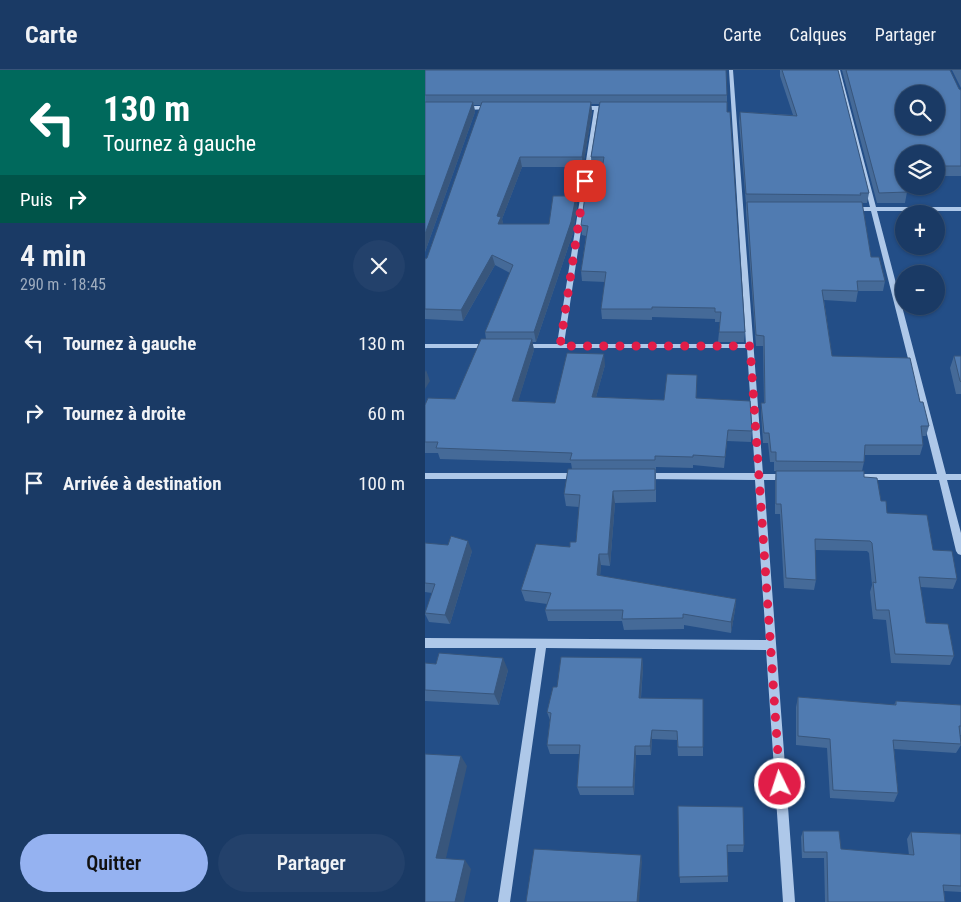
<!DOCTYPE html>
<html lang="fr">
<head>
<meta charset="utf-8">
<style>
	:root { --surface:#1a3a65; --page:#23416b; --text:#f1f3f6; --muted:#9fadbf; --line:#385479; --accent:#95b2f1 }
	body { margin:0; font-family:"Roboto Condensed",sans-serif; background:var(--page); color:var(--text); height:100vh; display:flex; flex-direction:column; font-size:19px; white-space:nowrap }
	* { box-sizing:border-box; margin:0 }
	p { font-size:16px; color:var(--muted) }
	.icon { flex:none; width:28px; height:28px; fill:none; stroke:currentColor; stroke-width:2; stroke-linecap:round; stroke-linejoin:round }
	.map { position:relative; flex:1; overflow:hidden }
	.drawer { display:flex; flex-direction:column; background:var(--surface); width:425px }
	.drawer>* { flex:none }
	.guide { background:#00695c; color:#fff; overflow:hidden }
	.fabs { position:absolute; left:470px; top:15px; display:grid; gap:10px }
	.fabs a { display:grid; place-items:center; width:50px; height:50px; border-radius:50%; background:var(--surface); box-shadow:0 1px 4px #0004,0 0 0 1px var(--line); font-size:25px }
	.pin { position:absolute; display:grid; place-items:center; width:42px; height:42px; color:#fff; margin:-21px; border-radius:10px; box-shadow:0 2px 8px #0006 }
	.me { position:absolute; width:55px; margin:-28px; rotate:356deg; stroke-linejoin:round; filter:drop-shadow(0 0 4px #0008) }
	.turn { display:flex; align-items:center; gap:18px; height:105px; padding:0 20px; font-size:22px }
	.turn .icon { width:65px; height:65px; stroke-width:2.5 }
	.turn b { display:block; font-size:35px; line-height:42px }
	.then { display:flex; align-items:center; height:48px; padding:0 20px; background:#0003; gap:10px; font-size:19px }
	.round { display:grid; place-items:center; flex:none; width:52px; height:52px; border-radius:26px; background:var(--page) }
	.head { display:flex; align-items:center; justify-content:space-between; height:85px; padding:0 20px }
	h1 { font-size:30px; font-weight:600; line-height:38px }
	.button { display:flex; gap:10px; margin-top:auto; padding:10px 20px }
	.button a { flex:1; height:58px; border-radius:30px; background:var(--accent); color:#111; font-size:20px; font-weight:600; line-height:58px; text-align:center }
	.button a+a { background:var(--page); color:var(--text) }
	ul { padding:0; list-style:none }
	li { display:flex; align-items:center; gap:15px; height:70px; padding:0 20px }
	li div { flex:1 }
	li b { display:block; font-size:19px }
	li em { font-style:normal }
	header { display:flex; align-items:center; gap:30px; box-sizing:border-box; height:70px; padding:0 25px; background:var(--surface); border-bottom:1px solid var(--line) }
	header strong { font-size:24px }
	nav { display:flex; gap:28px; margin-inline-start:auto; font-size:18px }
	main { display:flex; flex:1; min-height:0 }
	.map>svg:first-child { display:block }
</style>
</head>
<body>
<header>
<strong>Carte</strong>
<nav><a>Carte</a><a>Calques</a><a>Partager</a></nav>
</header>
<main>
<section class="drawer">
<div class="guide">
<div class="turn"><svg class="icon" aria-label="left" viewBox="0 0 24 24"><path d="M17 20v-9H6M10 6l-5 5 5 5"/></svg><div><b>130 m</b>Tournez à gauche</div></div>
<div class="then">Puis<svg class="icon" aria-label="right" viewBox="0 0 24 24"><path d="M7 20v-9h11M14 6l5 5-5 5"/></svg></div>
</div>
<div class="head"><div><h1>4 min</h1><p>290 m · 18:45</p></div><a class="round"><svg class="icon" aria-label="close" viewBox="0 0 24 24"><path d="M6 6l12 12M18 6L6 18"/></svg></a></div>
<ul>
<li><svg class="icon" aria-label="left" viewBox="0 0 24 24"><path d="M17 20v-9H6M10 6l-5 5 5 5"/></svg><div><b>Tournez à gauche</b></div><em>130 m</em></li>
<li><svg class="icon" aria-label="right" viewBox="0 0 24 24"><path d="M7 20v-9h11M14 6l5 5-5 5"/></svg><div><b>Tournez à droite</b></div><em>60 m</em></li>
<li><svg class="icon" aria-label="arrive" viewBox="0 0 24 24"><path d="M6 21V4h12l-3 4 3 4H6"/></svg><div><b>Arrivée à destination</b></div><em>100 m</em></li>
</ul>
<div class="button"><a>Quitter</a><a>Partager</a></div>
</section>
<div class="map">
<svg width="536" height="832" viewBox="0 0 536 832">
	<rect width="100%" height="100%" fill="#234e87"/>
	<g fill="none" stroke-linecap="round" stroke-linejoin="round">
		<g fill="#aec8e9" fill-rule="evenodd">
			<path d="M304,0H308L338,404H361L365,407L361,410H339L370,832H358L341,580L121,578L85,832H73L111,578H0V568L341,570L330,410L219,409L215,406L219,403H330L322,278H98L94,276L98,274H132L169,40L153,39L152,38L155,36H185L188,38L185,40H174L139,274H321Z"/>
			<path d="M411,0H415L451,137H536V141H452L521,404H536V410H522L536,463V485L533,484L531,481L514,410H429L425,407L429,404H512L446,141H426L423,139L426,137H445Z"/>
			<path d="M67,36L69,37V39L38,40L35,38L38,36Z"/>
			<path d="M0,274H65L69,276L65,278H0Z"/>
			<path d="M0,403H153L157,406L153,409H0Z"/>
		</g>
	</g>
	<g fill="#456a98">
		<path d="M0,0L302,25V42L320,262L319,272H293L295,252H290V249L227,247V250L177,249L176,239L180,212L157,211L156,201L161,166L157,165L156,155L173,125L178,97H167L166,87L174,34H166L167,42L158,97H97L77,149L78,154H124L151,126L152,136L148,163L111,272H107L109,280L93,331L130,333L180,295L171,327L239,330L272,305L271,328L327,361L326,372L302,371L299,398L268,395V398L231,397V432L190,433L185,496L176,495L175,506L311,529L310,540L306,563L259,555V559L199,560L197,551H123L120,540L122,534L100,531L96,520L151,472L154,437L141,436L139,424L147,399L146,393L15,389L13,383H0V335L30,329L61,269L60,262L85,203L70,195L38,251L0,249V189L2,188L57,35H49L50,42L0,182Z"/>
		<path d="M355,0H413L444,123L442,133H437L446,187L460,211L458,221H433L431,232L399,230L407,286L495,332L504,356L501,366H497L498,375L495,385H440L439,392L437,401L439,407L456,431L462,443L508,480L532,509L528,519L495,517L501,553L529,586L525,595L466,593L461,550L448,549L445,522L447,515L444,483L442,481L390,480L391,510L389,520L359,518L355,444H350V412L351,401H363H349V392H345L343,373H338L336,343V333H339L338,276H331L321,142V134L314,52L315,42L368,45L355,6Z"/>
		<path d="M417,0H525L534,19L536,20V106H511V84H479V105H476L482,122L480,133H452Z"/>
		<path d="M527,0H536V18Z"/>
		<path d="M529,286H536V324H531L525,298Z"/>
		<path d="M0,473L47,481L25,554L4,552L0,544L7,523L0,522Z"/>
		<path d="M217,588L218,598L216,628L278,677V686H253L252,670L227,669L226,685H211L209,725H155L152,717L155,684H125L122,675L125,650L122,642L132,617Z"/>
		<path d="M0,593L83,600L74,635L0,631Z"/>
		<path d="M373,627L469,635L471,631L536,635V665H535L536,675L531,683L469,679L473,723L469,732L405,728L402,678L371,675V637Z"/>
		<path d="M253,736L319,775L318,782H302L303,806V812L255,813Z"/>
		<path d="M378,761L416,779L484,785L482,769L486,762L536,764V822L519,821L520,832H400L399,788H377L376,767Z"/>
	</g>
	<g fill="#38567c">
		<path d="M48,32L50,42L0,182V164Z"/>
		<path d="M166,32L167,42L158,97L157,87Z"/>
		<path d="M95,87L97,97L77,149L79,157L75,164L72,146Z"/>
		<path d="M151,126L152,136L148,163L111,272L109,262Z"/>
		<path d="M67,185L70,195L38,251L36,240Z"/>
		<path d="M107,269L109,280L90,342L87,331Z"/>
		<path d="M179,284L180,295L168,338L167,327Z"/>
		<path d="M1,300L5,311L0,319V302Z"/>
		<path d="M188,421L190,433L185,496L183,484Z"/>
		<path d="M43,471L47,481L25,554L20,545Z"/>
		<path d="M174,484L176,495L174,517L172,505Z"/>
		<path d="M311,529L310,540L306,563V552Z"/>
		<path d="M78,588L83,600L74,635L69,624Z"/>
		<path d="M217,588L218,598L215,637L214,628Z"/>
		<path d="M227,660V669L226,685L225,676Z"/>
		<path d="M210,676L211,685L209,725L208,717Z"/>
		<path d="M36,686L42,696L19,797L11,788Z"/>
		<path d="M216,785L217,792L214,832H212Z"/>
		<path d="M40,790L46,799L39,832H30Z"/>
	</g>
	<g fill="#507bb1" stroke="#38567c" fill-rule="evenodd">
		<path d="M0,0H301L302,25H0Z"/>
		<path d="M357,0H413L444,123H435L436,125L321,124L315,42L372,46Z"/>
		<path d="M421,0H525L534,19L536,20V96H511V84H479V94H472L479,113V116H480L482,122L454,123ZM479,24H511V56H479Z"/>
		<path d="M0,32H48L0,164Z"/>
		<path d="M57,32H166L157,87H95L72,146L76,147L73,154H124L128,126H151L146,152L109,262H60L88,195L67,185L36,240L0,239V189L2,188Z"/>
		<path d="M175,32H302V42H305L320,262H294L296,242H290V238L227,237V239H176L181,202L156,201L163,156L156,155L160,126L173,125L179,87H166Z"/>
		<path d="M322,132H437L446,187H454L460,211H432L433,221L397,220L407,286L485,288L495,332H498L504,356H496L498,375H440L439,392L351,391V382H346L344,363H339L336,333H340L339,266L331,265Z"/>
		<path d="M56,269H107L87,331L130,333L142,283L179,284L167,327L239,330L242,304L272,305L271,328L325,331L327,361L303,360L300,387L268,385V387L230,386V390H145L147,383L11,378L13,372H0V335L3,328L30,329Z"/>
		<path d="M529,286H536V312L535,311Z"/>
		<path d="M143,399H230V420L188,421L183,484H174L172,505L311,529L306,552L258,544V548L197,549L198,540H120L126,523L96,520L111,474L145,477V472H151L155,425L139,424Z"/>
		<path d="M351,401H439V407L452,408L456,431H461L462,443L502,445L508,480L527,481L532,509L494,507L501,553L523,554L529,586L470,584L464,540H451L448,512L451,513L447,473L445,471L390,469L391,510L361,508L356,434H351Z"/>
		<path d="M26,466L43,471L20,545L0,543L10,514L0,513V473L23,475Z"/>
		<path d="M14,583L78,588L69,624L0,620V593L11,594Z"/>
		<path d="M136,587L217,588L214,628L278,629V677H253L252,661L227,660L225,676H210L208,717H152L155,675H122L126,643L122,642L128,617H132Z"/>
		<path d="M373,627L471,635V631L536,635V656H534L536,674L468,670L473,723L408,720L405,669L373,666Z"/>
		<path d="M0,684L36,686L11,788L40,790L30,832H0Z"/>
		<path d="M253,736L318,737L319,775H302L303,806L254,807Z"/>
		<path d="M378,761H414L416,779L489,785L486,762L536,764V816L518,815L520,832H403L402,782H379Z"/>
		<path d="M109,779L216,785L212,832H101Z"/>
	</g>
	<g fill="none" stroke-linecap="round" stroke-linejoin="round">
		<path stroke="#e11d48" stroke-width="9" stroke-dasharray="0 16.2" d="M160,111L135,276H325L355,714"/>
	</g>
</svg>
<div class="fabs">
<a><svg class="icon" aria-label="search" viewBox="0 0 24 24"><circle cx="10" cy="10" r="6"/><path d="M15 15l6 6"/></svg></a>
<a><svg class="icon" aria-label="layers" viewBox="0 0 24 24"><path d="M12 4l9 5-9 5-9-5zM3 14l9 5 9-5"/></svg></a>
<a>+</a>
<a>−</a>
</div>
<div class="pin" style="left:160px;top:111px;background:#d93025"><svg class="icon" aria-label="arrive" viewBox="0 0 24 24"><path d="M6 21V4h12l-3 4 3 4H6"/></svg></div>
<svg class="me" style="left:355px;top:714px" viewBox="-20 -20 40 40"><circle r="17" fill="#e11d48" stroke="#fff" stroke-width="3"/><path d="M0-11L8 9 0 5-8 9z" fill="#fff"/></svg>
</div>
</main>
</body>
</html>
